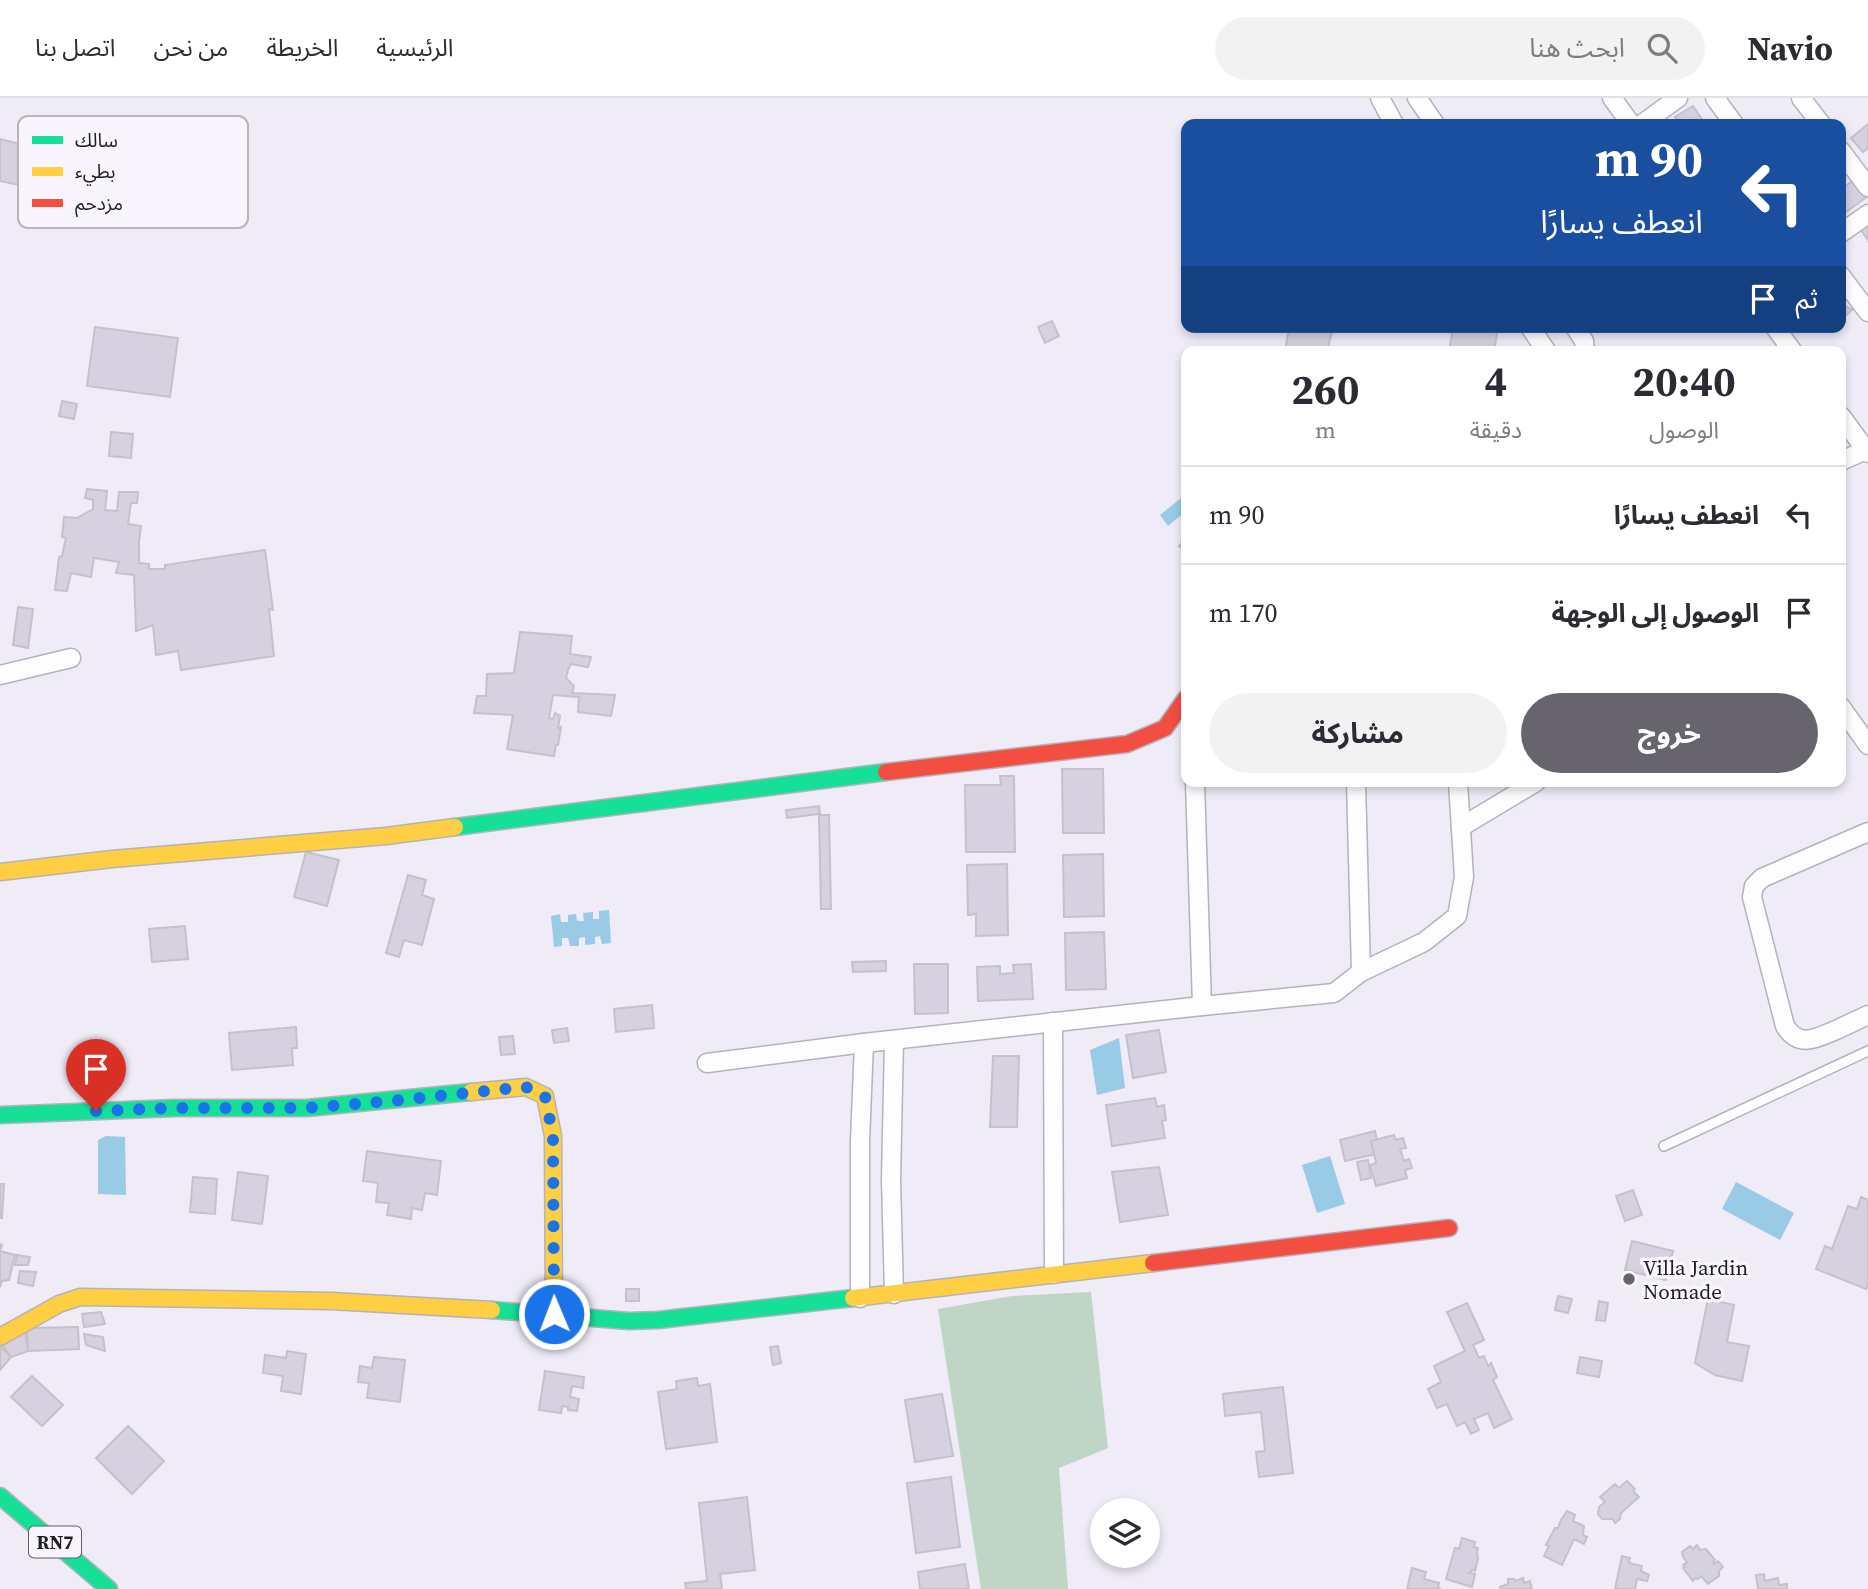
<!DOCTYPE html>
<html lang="ar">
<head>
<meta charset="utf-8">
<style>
	:root { --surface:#fff; --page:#f2f2f3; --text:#2b2b33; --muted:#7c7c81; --line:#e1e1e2; --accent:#68646e }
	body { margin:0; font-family:"Source Serif 4","Noto Sans Arabic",serif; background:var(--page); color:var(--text); direction:rtl; height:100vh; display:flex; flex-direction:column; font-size:26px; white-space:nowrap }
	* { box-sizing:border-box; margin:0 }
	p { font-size:23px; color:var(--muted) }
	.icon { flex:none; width:38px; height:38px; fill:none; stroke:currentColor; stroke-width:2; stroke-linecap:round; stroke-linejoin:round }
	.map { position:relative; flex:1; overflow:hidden; direction:ltr }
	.drawer { position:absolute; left:1181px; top:248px; width:665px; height:441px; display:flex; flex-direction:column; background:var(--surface); border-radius:14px; box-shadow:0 4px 10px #0003; direction:rtl }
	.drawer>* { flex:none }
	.top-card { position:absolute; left:1181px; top:21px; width:665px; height:214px; border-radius:14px; box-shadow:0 4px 10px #0003; direction:rtl; background:#1a4fa0; color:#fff; overflow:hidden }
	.buttons { position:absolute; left:1090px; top:1400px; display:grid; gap:14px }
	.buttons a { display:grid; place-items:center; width:70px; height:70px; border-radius:50%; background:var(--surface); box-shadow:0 4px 10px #0003; font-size:35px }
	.pin { position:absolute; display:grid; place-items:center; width:60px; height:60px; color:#fff; margin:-72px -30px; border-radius:50% 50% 50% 0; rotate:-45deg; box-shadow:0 0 7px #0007 }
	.pin .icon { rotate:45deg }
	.me { position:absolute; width:77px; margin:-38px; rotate:359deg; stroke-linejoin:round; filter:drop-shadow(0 0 5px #0008) }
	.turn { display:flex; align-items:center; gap:24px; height:147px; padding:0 28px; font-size:32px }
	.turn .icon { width:91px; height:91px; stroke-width:2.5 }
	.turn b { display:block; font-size:49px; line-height:60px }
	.then { display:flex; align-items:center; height:66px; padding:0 28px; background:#0003; gap:14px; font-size:26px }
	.eta { display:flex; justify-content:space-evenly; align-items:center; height:119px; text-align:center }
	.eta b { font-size:42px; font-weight:700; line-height:49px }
	.primary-button { display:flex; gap:14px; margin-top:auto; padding:14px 28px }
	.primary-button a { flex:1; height:80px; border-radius:42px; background:var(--accent); color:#fff; font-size:28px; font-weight:700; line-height:80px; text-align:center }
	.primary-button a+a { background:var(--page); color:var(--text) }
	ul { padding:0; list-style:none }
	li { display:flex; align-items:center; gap:21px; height:98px; padding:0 28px; border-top:2px solid var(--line) }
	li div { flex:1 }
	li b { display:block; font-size:26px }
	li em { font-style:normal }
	header { display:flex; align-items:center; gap:42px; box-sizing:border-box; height:98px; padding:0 35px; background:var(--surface); border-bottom:2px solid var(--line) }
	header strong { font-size:33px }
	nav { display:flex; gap:38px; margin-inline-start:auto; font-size:24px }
	.search { width:490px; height:63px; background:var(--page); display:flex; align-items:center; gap:18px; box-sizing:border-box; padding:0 24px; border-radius:38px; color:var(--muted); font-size:26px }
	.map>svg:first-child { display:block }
</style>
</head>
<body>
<header>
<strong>Navio</strong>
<div class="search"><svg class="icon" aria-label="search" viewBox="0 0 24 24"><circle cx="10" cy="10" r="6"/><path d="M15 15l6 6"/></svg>ابحث هنا</div>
<nav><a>الرئيسية</a><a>الخريطة</a><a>من نحن</a><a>اتصل بنا</a></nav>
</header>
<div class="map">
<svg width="1868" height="1491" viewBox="0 0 1868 1491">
	<rect width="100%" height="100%" fill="#efebf7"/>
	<path fill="#bfd5c6" d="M1091,1194L1108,1350L1059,1370L1068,1491H981L938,1211L1012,1198Z"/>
	<g fill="#99cae6">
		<path d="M1186,396V413L1168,428L1160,417Z"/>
		<path d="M609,812L611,845L602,846L600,838L595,839V846L585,847V839L579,840V848H570L568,840H562V848L554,849L551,818L560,816L561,824H568V817L576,816L577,823H584L583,815L593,814V821H599V813Z"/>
		<path d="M1119,940L1125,990L1097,997L1090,952Z"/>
		<path d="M106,1038L125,1039L126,1097L98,1096V1042Z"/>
		<path d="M1330,1058L1345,1106L1317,1115L1302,1067Z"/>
		<path d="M1736,1084L1794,1115L1780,1142L1722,1111Z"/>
	</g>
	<g fill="#d6d1e0" stroke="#c4c1ca" stroke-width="2">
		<path d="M1693,8L1705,26H1682L1675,19Z"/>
		<path d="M1868,26V50L1863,54L1851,40Z"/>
		<path d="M0,41L39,51L25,88L0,83Z"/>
		<path d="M1857,80L1868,95V98L1846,114L1841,106V91Z"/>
		<path d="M1868,121V142L1858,128Z"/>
		<path d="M1841,205L1852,212L1841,222Z"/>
		<path d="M1052,223L1059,238L1045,245L1038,229Z"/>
		<path d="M95,229L178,240L170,299L87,288Z"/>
		<path d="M1289,229H1333L1327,254H1285Z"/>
		<path d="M1453,229H1498L1494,254H1449Z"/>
		<path d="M62,303L77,306L74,321L59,318Z"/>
		<path d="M111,334L133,336L131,360L109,358Z"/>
		<path d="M87,391L107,393L105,412L117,413L119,394H138L137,405H131L128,426L141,428L139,444V465L149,466V471H165V467L265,452L273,512L269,511L274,558L181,572L178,553L156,557L153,527L136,533L134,477L116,475L119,464L94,460L91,479L71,475L67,493L55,492L59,459L62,458L66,440L62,439L64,419L77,420L93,411V402L85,400Z"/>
		<path d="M1186,441V453L1179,448Z"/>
		<path d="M18,509L33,511L28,550L13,547Z"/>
		<path d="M520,534L572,538L570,556L591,559L588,569L571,566L568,572L566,580L574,588L572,595L615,597L611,618L578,614L579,599L553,597L549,620L553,621L555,615L560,618L558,630L561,629L558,647H556L554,658L507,651L513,617L474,615L477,598H486L487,576L514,575Z"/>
		<path d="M1062,671H1103L1104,735H1063Z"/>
		<path d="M1000,678H1014L1015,754H966L965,687H1001Z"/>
		<path d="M819,708L820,716L787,720L786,712Z"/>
		<path d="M819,717H829L831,811H821Z"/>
		<path d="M306,754L339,762L327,808L294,799Z"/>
		<path d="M1103,756L1104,818L1064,819L1063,757Z"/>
		<path d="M1007,766L1008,837L976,838V816L968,817L967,767Z"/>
		<path d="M408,777L426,782L422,797L434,801L422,847L404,842L399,859L386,855Z"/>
		<path d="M185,828L188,861L152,864L149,831Z"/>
		<path d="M1104,834L1106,891L1066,892L1065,835Z"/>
		<path d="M886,863V873L853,874L852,864Z"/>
		<path d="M914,866H948V915L915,916Z"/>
		<path d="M1031,866L1033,901L978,903L977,869L1000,868V876L1014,875L1013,867Z"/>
		<path d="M652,907L654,930L616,934L614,911Z"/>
		<path d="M296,929L297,950H292L293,967L232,972L229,935Z"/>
		<path d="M567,930L569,943L554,945L552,932Z"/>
		<path d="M1159,932L1166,974L1133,980L1126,937Z"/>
		<path d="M513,938L515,956L501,957L499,939Z"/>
		<path d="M993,958H1019L1017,1029H990Z"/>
		<path d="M1155,1000L1157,1009L1164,1007L1166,1022L1162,1023L1165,1040L1112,1048L1106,1007Z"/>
		<path d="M1375,1033L1380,1055L1345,1063L1340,1042Z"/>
		<path d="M1394,1037L1396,1042L1403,1040L1406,1050L1400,1051L1404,1063L1409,1061L1412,1070L1405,1072L1407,1080L1376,1088L1370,1067L1376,1065L1371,1043Z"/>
		<path d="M367,1053L441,1063L437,1097L425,1095L422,1112L412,1110L411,1121L387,1117L389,1105L376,1104L378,1085L363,1083Z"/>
		<path d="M1368,1062L1371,1080L1361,1082L1357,1064Z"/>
		<path d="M1159,1069L1168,1117L1120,1124L1112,1074Z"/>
		<path d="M238,1074L268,1078L262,1126L232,1122Z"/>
		<path d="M193,1079L217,1081L215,1116L190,1114Z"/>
		<path d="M0,1086H4L2,1120H0Z"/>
		<path d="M1633,1092L1642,1117L1625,1123L1616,1098Z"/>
		<path d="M1861,1099L1868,1102V1185L1866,1191L1816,1171L1825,1148L1832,1151L1848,1108L1857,1111Z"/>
		<path d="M1632,1143L1673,1153L1666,1182L1625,1172Z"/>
		<path d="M0,1146L2,1147L0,1153L15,1157L9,1182L2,1183L0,1189Z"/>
		<path d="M17,1157L30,1159L28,1167H15Z"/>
		<path d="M20,1173L36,1174L33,1188L18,1185Z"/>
		<rect x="626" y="1191" width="13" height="12"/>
		<path d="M1558,1198L1572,1201L1568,1215L1555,1212Z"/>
		<path d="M1708,1201L1734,1207L1727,1244L1749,1248L1742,1283L1715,1277L1695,1265Z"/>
		<path d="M1599,1203L1608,1205L1605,1223L1596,1222Z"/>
		<path d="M1467,1205L1484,1242L1473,1247L1479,1260L1484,1258L1488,1268L1491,1265L1497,1279L1493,1282L1512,1321L1494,1330L1488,1315L1474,1321L1479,1332L1471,1336L1465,1324L1457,1328L1447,1306L1437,1310L1428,1291L1441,1284L1434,1268L1465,1253L1447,1214Z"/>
		<path d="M101,1214L105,1226L84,1229L82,1216Z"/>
		<path d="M78,1229L79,1251L28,1253L27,1230Z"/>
		<path d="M25,1232L28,1253L11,1259L2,1246Z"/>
		<path d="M84,1236L103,1239L105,1253L86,1247Z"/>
		<path d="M0,1248L11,1259L0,1272Z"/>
		<path d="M778,1248L781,1265L773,1267L770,1249Z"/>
		<path d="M287,1253L306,1256L301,1296L281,1293L283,1278L263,1275L265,1257L286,1260Z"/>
		<path d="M374,1259L405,1262L400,1304L367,1300L369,1285L358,1284L360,1268L372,1270Z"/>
		<path d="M1580,1259L1602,1263L1599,1279L1577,1275Z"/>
		<path d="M545,1273L584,1279L583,1290L572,1288L570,1299L579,1301L577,1313L568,1312V1309L562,1308L561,1315L539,1312Z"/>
		<path d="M32,1278L63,1307L42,1328L11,1299Z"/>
		<path d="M697,1280L698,1288L710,1286L717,1344L666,1351L658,1294L677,1291L676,1283Z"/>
		<path d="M1283,1289L1293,1375L1259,1379L1256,1354L1265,1353L1261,1314L1225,1318L1223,1296Z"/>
		<path d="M942,1296L953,1358L915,1364L905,1302Z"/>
		<path d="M128,1328L164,1363L132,1396L96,1360Z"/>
		<path d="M951,1379L960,1449L916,1455L907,1385Z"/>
		<path d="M1627,1383L1635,1391L1633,1393L1639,1399L1621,1415L1620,1421L1615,1425L1613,1421H1602L1598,1416L1599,1409L1605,1404L1600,1399L1615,1386L1619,1390Z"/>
		<path d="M747,1399L755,1472L720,1476L722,1491H686L685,1485L707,1483L699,1405Z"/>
		<path d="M1567,1413L1575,1417L1573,1423L1584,1428L1583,1437L1587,1439L1584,1446L1574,1441L1562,1467L1544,1458L1549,1448L1546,1447L1555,1430H1558L1561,1422Z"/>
		<path d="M1462,1440L1475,1444L1474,1449L1478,1450L1477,1455L1478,1461L1475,1473L1472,1472L1469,1475L1475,1476L1472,1489L1446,1481L1455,1450L1459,1451Z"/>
		<path d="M1697,1447L1700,1452L1706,1451L1715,1462L1713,1464L1714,1466L1718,1463L1723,1469L1719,1473V1478L1708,1486L1701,1478L1698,1481L1695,1480L1693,1483L1683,1470L1685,1469L1683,1467L1687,1464L1683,1459L1682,1454L1690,1448L1693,1451Z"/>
		<path d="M1622,1458L1630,1460L1629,1465L1642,1468L1641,1473L1649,1477L1647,1483L1637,1481L1635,1491H1615Z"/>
		<path d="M965,1466L969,1491H920L918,1474Z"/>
		<path d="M1412,1470L1426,1474L1424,1481L1439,1485L1438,1489L1440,1491H1407Z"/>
		<path d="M1764,1476L1765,1483L1778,1480L1779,1487L1787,1486V1491H1758L1756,1477Z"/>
		<path d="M1523,1480L1524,1485L1530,1483L1532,1491H1501L1500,1489L1508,1486V1481H1514L1516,1483Z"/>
	</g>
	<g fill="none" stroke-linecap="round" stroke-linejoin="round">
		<g stroke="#b5b2bb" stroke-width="12">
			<path id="lane" d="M1664,1048L1868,953"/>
		</g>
		<g stroke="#b5b2bb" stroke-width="21">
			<g id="street">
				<path d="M1380,0L1394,26"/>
				<path d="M1417,0L1435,26"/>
				<path d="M1612,0L1631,26"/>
				<path d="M1715,0L1734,26"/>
				<path d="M1801,0L1821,26"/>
				<path d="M1642,26L1678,0"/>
				<path d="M1841,53L1868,89"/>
				<path d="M1841,135L1868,116"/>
				<path d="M1841,178L1868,214"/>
				<path d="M1530,229L1547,254"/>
				<path d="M1575,229L1584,243L1585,254"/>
				<path d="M1775,229L1793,254"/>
				<path d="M1841,318L1868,355"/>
				<path d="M1841,363L1866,352"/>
				<path d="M0,577L71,560"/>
				<path d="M1841,609L1868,647"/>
				<path d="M1195,684L1202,908L1334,895L1361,874"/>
				<path d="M1356,684L1361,874L1424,844L1457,818L1464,779L1458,684"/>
				<path d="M1461,729L1536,684"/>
				<path d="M1868,734L1762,780L1754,788L1752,799L1785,928C1799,951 1817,940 1836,932C1847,927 1857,922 1868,917"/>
				<path d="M1053,924L1054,1176"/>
				<path d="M707,965L864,945L1202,908"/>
				<path d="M894,1196L891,1082L894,942"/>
				<path d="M860,1200V1043L864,945"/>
			</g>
		</g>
		<g stroke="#b5b2bb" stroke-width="19">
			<g id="fast">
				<path d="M455,729L886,674"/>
				<path d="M0,1017L175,1010H307L471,994"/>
				<path d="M492,1212L629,1223L658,1222L853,1200"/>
				<path d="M0,1398L109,1491"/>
			</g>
		</g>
		<g stroke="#b5b2bb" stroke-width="19">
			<g id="slow">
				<path d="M0,774L112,761L386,738L455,729"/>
				<path d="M471,994L526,989L545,998L553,1038L554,1216"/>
				<path d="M853,1200L1153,1165"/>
				<path d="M0,1239L59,1206L80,1199L331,1203L492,1212"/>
			</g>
		</g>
		<g stroke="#b5b2bb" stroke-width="19">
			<g id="jam">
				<path d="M886,674L1127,646L1165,630L1186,600"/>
				<path d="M1153,1165L1449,1130"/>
			</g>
		</g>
		<use href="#lane" stroke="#fdfcfe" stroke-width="9"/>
		<use href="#street" stroke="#fdfcfe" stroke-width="18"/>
		<use href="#fast" stroke="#16e098" stroke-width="16"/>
		<use href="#slow" stroke="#ffcf43" stroke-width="16"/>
		<use href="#jam" stroke="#f24e42" stroke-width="16"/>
	</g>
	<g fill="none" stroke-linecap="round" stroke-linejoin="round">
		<path stroke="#1a73e8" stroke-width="12" stroke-dasharray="0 21.6" d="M96,1013L175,1010H306L390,1003L526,989L545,998L553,1038L554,1216"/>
	</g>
	<circle fill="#68646e" stroke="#f8f5fe" stroke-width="2.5" cx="1629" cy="1181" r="7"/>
	<g text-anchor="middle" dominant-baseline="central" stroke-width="7" stroke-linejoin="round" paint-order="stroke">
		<rect fill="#f8f5fe" stroke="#605d65" stroke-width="2" x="29" y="1428.5" width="52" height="31" rx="5"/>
		<g font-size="19" font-weight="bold" fill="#1f1c24">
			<text x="55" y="1444">RN7</text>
		</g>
		<g font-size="21" fill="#1f1c24" stroke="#f8f5fe" text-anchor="start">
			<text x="1643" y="1169">Villa Jardin<tspan x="1643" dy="24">Nomade</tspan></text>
		</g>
	</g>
	<rect x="18" y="18" width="230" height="112" rx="10" fill="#f8f5fe" stroke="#b7b4bd" stroke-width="2"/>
	<rect x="32" y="38" width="31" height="8" fill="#16e098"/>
	<rect x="32" y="69" width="31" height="9" fill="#ffcf43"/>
	<rect x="32" y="101" width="31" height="8" fill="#f24e42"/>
	<g font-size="19" fill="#1f1c24">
		<text x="75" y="49">سالك</text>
		<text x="75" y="80">بطيء</text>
		<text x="75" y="112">مزدحم</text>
	</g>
</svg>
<div class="buttons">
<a><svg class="icon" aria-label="layers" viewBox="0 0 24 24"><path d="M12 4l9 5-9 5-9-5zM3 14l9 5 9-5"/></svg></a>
</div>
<div class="pin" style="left:96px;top:1013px;background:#d93025"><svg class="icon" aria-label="arrive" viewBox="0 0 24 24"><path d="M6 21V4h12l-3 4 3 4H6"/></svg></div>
<svg class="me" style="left:554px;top:1216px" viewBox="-20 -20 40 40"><circle r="17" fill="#1a73e8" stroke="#fff" stroke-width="3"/><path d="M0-11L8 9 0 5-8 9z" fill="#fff"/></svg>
<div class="top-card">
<div class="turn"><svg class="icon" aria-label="left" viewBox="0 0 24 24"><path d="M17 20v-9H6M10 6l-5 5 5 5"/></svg><div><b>90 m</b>انعطف يسارًا</div></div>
<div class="then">ثم<svg class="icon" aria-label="arrive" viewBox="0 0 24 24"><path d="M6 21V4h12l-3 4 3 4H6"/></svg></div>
</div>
<section class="drawer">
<div class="eta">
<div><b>20:40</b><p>الوصول</p></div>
<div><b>4</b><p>دقيقة</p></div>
<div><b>260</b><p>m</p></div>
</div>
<ul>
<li><svg class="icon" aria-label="left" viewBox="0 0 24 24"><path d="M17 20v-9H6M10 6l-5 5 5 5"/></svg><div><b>انعطف يسارًا</b></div><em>90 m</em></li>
<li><svg class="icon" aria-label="arrive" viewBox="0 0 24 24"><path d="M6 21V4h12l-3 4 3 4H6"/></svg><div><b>الوصول إلى الوجهة</b></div><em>170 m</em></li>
</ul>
<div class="primary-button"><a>خروج</a><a>مشاركة</a></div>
</section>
</div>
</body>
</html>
